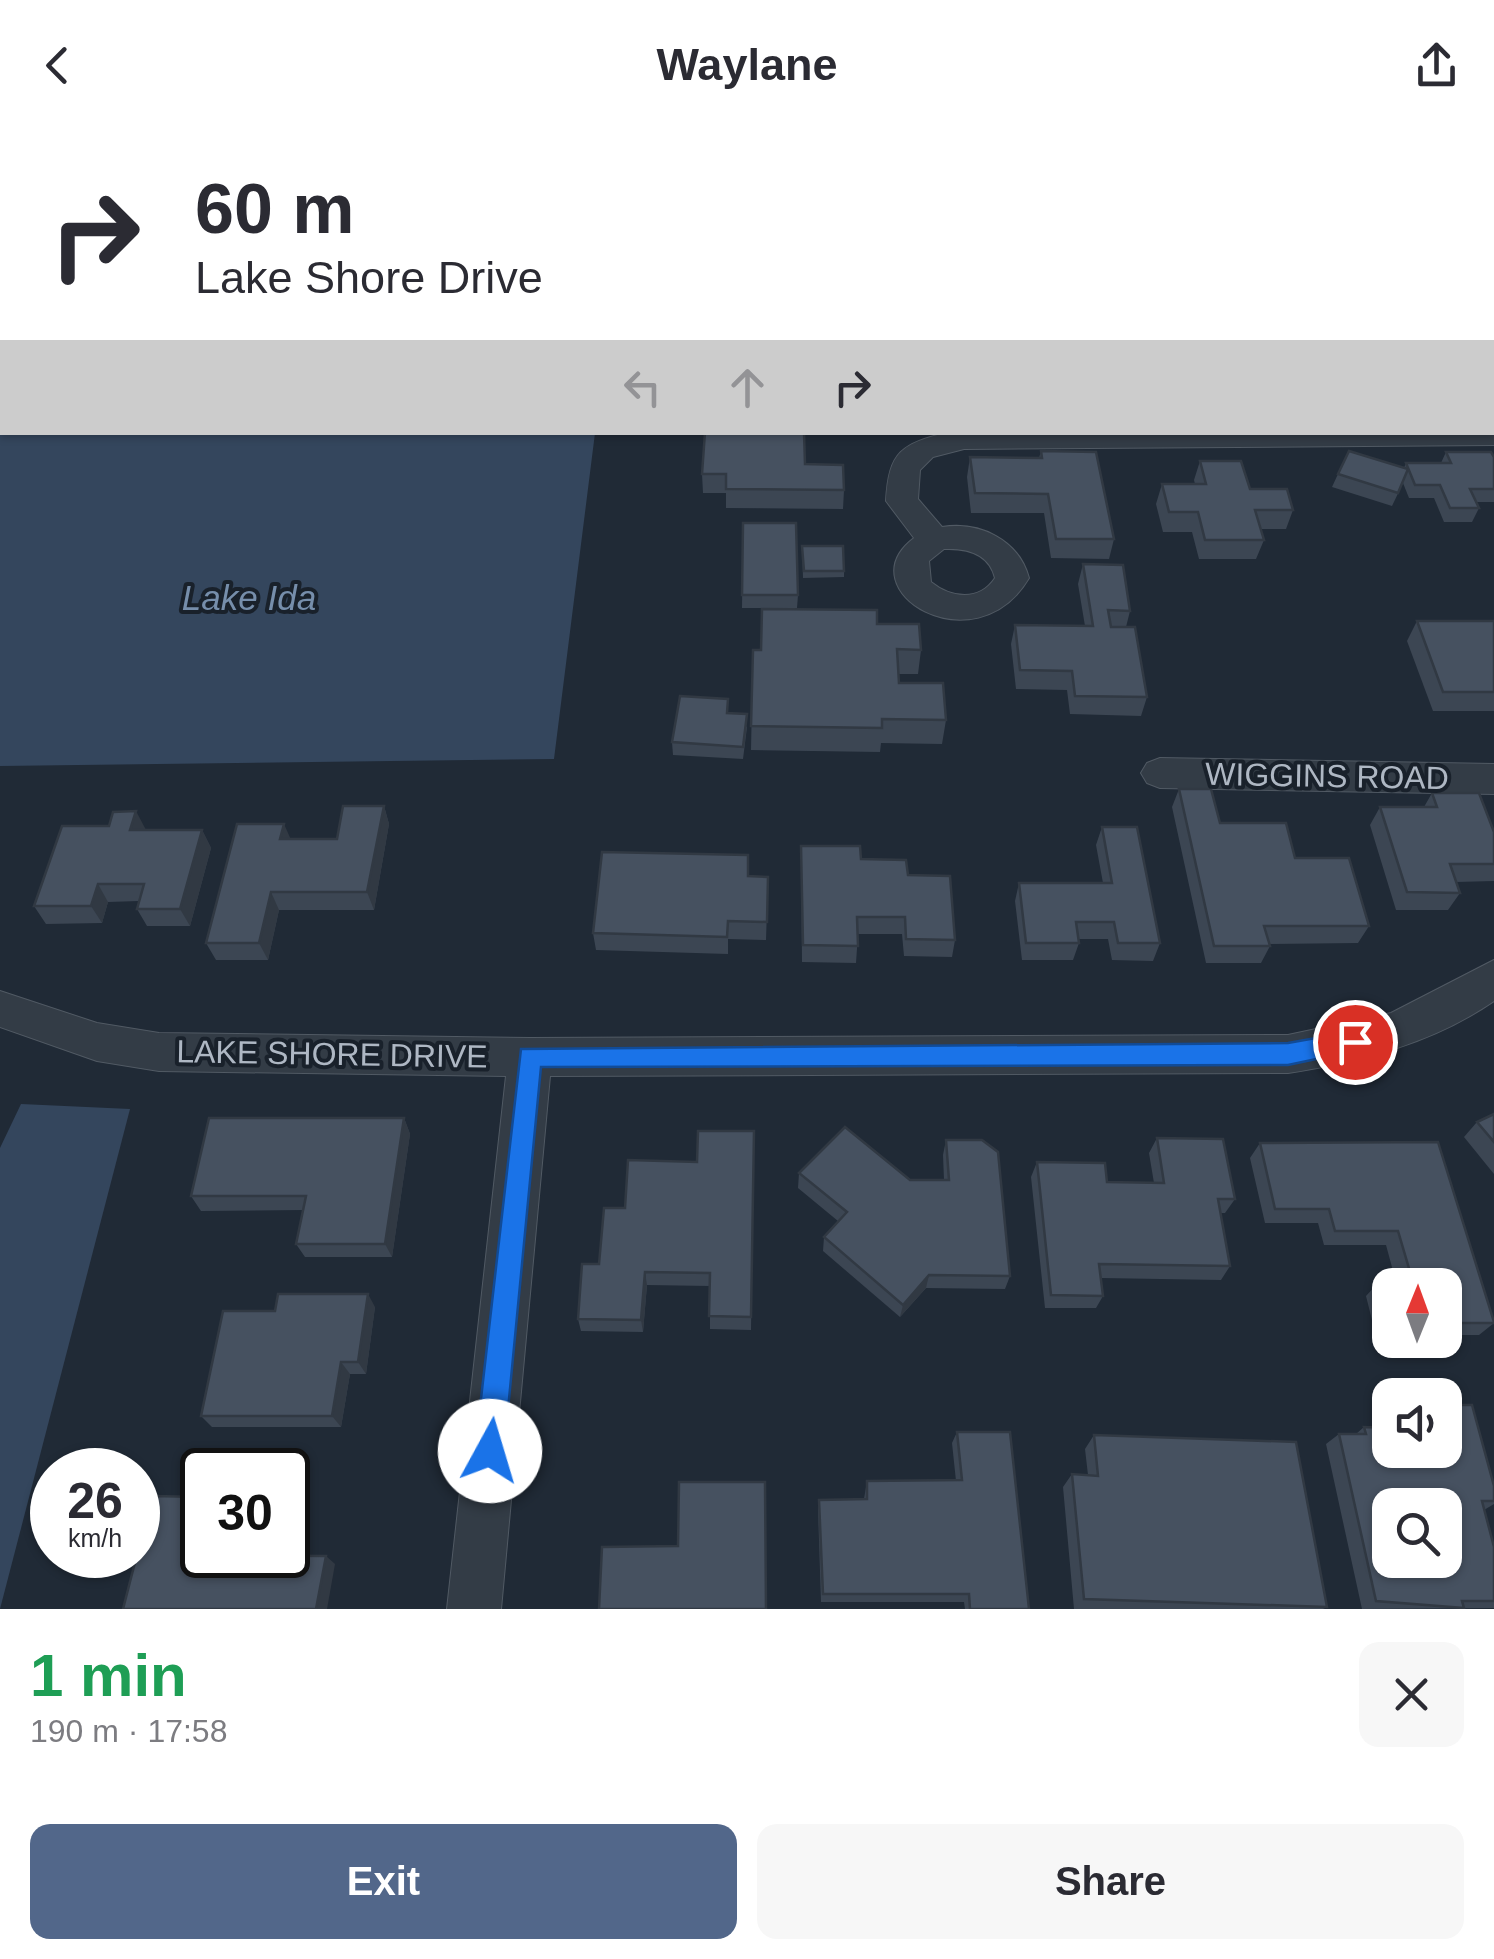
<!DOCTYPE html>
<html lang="en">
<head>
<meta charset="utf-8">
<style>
	:root { --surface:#fff; --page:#f7f7f7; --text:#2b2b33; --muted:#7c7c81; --accent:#52678a }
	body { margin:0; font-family:Helvetica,sans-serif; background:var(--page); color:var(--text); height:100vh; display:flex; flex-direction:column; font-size:38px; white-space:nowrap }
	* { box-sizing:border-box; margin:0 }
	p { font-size:32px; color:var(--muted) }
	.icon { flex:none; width:55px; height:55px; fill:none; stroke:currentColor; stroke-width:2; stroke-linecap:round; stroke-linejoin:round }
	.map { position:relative; height:1479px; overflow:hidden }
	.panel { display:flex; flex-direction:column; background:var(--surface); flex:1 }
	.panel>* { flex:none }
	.hud { position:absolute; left:0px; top:0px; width:1495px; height:305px; box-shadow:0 2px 8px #0004; background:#fff; color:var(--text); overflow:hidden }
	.needle { width:65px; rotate:1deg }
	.controls { position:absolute; left:1372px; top:1138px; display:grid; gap:20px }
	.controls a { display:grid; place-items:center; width:90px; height:90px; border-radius:20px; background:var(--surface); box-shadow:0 2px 8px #0004; font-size:50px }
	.speed { position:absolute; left:30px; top:1318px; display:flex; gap:20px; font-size:50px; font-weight:700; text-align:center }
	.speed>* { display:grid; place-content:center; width:130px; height:130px; border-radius:50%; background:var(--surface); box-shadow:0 2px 8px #0004; line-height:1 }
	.speed small { font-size:25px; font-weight:400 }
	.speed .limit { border:5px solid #111; border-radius:15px; background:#fff; color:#111 }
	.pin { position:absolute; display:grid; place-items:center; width:85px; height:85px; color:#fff; margin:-42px; border:5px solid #fff; border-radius:50%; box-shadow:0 2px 10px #0007 }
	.me { position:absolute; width:110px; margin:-55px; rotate:6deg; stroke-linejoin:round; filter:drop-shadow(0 0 8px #0008) }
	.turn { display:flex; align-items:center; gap:35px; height:210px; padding:0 30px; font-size:45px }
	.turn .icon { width:130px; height:130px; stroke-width:2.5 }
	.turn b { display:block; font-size:70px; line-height:85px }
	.lanes { display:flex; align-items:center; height:95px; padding:0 30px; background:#0003; justify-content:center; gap:50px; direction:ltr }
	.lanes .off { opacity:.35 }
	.round { display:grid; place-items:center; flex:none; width:105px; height:105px; border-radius:20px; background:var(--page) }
	.head { display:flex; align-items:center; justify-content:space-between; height:170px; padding:0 30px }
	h1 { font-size:60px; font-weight:700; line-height:75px; color:#1e9e55 }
	.primary-button { display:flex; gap:20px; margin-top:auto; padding:20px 30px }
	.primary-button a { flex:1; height:115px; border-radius:20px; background:var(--accent); color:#fff; font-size:40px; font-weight:700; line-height:115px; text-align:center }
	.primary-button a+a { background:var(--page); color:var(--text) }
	header { display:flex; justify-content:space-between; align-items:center; height:130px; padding:0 30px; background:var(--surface); font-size:45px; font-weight:700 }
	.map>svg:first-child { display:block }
</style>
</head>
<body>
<header><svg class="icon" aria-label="back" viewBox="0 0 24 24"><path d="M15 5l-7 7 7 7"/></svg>Waylane<svg class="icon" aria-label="share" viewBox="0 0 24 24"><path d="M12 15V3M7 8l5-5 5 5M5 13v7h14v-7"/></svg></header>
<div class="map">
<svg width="1494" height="1479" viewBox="0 0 1494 1479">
	<rect width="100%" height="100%" fill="#202a36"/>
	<g fill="#34465d">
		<path d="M0,0H638L2,2V302L595,303L554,629L0,636Z"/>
		<path d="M21,974L130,979L0,1479V1018Z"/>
	</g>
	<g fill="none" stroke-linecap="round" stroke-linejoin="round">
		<g stroke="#515a64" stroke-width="2">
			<g id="minor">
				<path d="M814,0H952L954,2H816Z"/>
				<path d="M1011,0H1037L1038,2H1013Z"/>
				<path d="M1395,0H1421L1422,2H1397Z"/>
				<rect x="1492" y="47" width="2" height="16"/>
				<path d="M1492,140H1494V161L1492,160Z"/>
				<path d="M1492,201L1494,202V223H1492Z"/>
				<path d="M1494,295V315L964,319L933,327L920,340L918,369L942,397C980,391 1019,410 1029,448C975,539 845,460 914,408L886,371C889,321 901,314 949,302H1492ZM944,419C967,418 989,423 995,448C979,472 951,468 931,452L929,431Z"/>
				<path d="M1160,628L1494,634V664L1160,658L1147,653L1141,643L1147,633Z"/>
				<path d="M1494,830V871C1433,913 1361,932 1288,943L550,946L501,1479H447L506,946L159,941L97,931L0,897V861L97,893L159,903L530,908L1288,905L1391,883Z"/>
			</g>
		</g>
		<use href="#minor" fill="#333c46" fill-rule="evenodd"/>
	</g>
	<g fill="#3c4653">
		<path d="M1242,0H1290L1289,2H1242Z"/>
		<path d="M1472,0H1494V29H1492V2H1471Z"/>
		<path d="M1041,321L1114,409L1109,429L1051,428L1044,383H971L967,347L970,327L1039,328Z"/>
		<path d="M1446,322L1494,327V372H1476L1479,378L1472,392H1444L1434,368H1409L1403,353L1392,376L1332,357L1338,344L1404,338L1406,333H1441Z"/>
		<path d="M1200,331L1250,359L1293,380L1286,399H1261L1264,410L1256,429H1199L1192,402H1163L1156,374L1162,354H1195L1194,350Z"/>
		<path d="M805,334L844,360L843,379L726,378V363H703L702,344Z"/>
		<path d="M743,393L798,465L797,478H742Z"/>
		<path d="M802,416L844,441V447L803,448Z"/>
		<path d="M1083,434L1130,481L1126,497L1147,567L1141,586L1070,584L1067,560L1016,559L1011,514L1015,495L1085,496L1078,454Z"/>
		<path d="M1417,491H1494V581H1433L1407,511Z"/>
		<path d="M877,494L921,520L918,544H899V553L946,590L942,614L881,613L880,622L751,620L753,520H761Z"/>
		<path d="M728,583L747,597L743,629L673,625L672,612Z"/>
		<path d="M1179,659L1220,693L1295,728L1369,796L1358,813L1269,814L1270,816L1261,833H1206L1172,677Z"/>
		<path d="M1432,663L1494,702V751L1456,752L1460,763L1448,780H1396L1370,695L1380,677H1424Z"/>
		<path d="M384,676L389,694L374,780H279L268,830H216L206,813L290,709H337Z"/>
		<path d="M1102,697L1160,813L1153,831L1112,830L1108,809H1078L1079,813L1073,830H1022L1015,771L1019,753H1103L1096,715Z"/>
		<path d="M146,700H202L211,718L190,796H147L137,779L139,771L108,772L102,793L46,794L34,776Z"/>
		<path d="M801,716L861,729L908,745L955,810L952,827L904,826L902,804H858L856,833L802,832Z"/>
		<path d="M748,746L768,747L766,810L728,809V824L596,820L593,803Z"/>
		<path d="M1494,984V1044L1464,1007L1477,992Z"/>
		<path d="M404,988L410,1004L392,1127H305L296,1114L303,1080L201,1081L191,1066Z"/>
		<path d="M754,1001L751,1200L710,1199V1156L647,1155L643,1202L581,1201L578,1189L599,1134L625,1078L697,1032Z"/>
		<path d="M1157,1008L1235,1069L1225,1083H1221L1230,1136L1221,1150L1101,1148L1103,1166L1096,1178H1045L1031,1047L1037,1032L1107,1052L1154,1053L1149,1023Z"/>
		<path d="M946,1010L1010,1146L1005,1159L926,1158L900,1187L823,1121L824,1107L838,1091L798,1058L799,1043L910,1050H944L943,1025Z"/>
		<path d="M1438,1012L1494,1193L1479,1205H1445V1155H1390V1206H1376L1366,1166L1378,1153L1396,1152L1386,1115H1324L1318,1093H1265L1250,1028L1260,1013Z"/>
		<path d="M375,1177L366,1244H350L341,1297H212L201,1286L275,1181Z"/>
		<path d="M1364,1297L1494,1356V1374L1484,1380L1494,1417V1478L1362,1479L1326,1314L1339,1304H1356Z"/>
		<path d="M957,1302L1029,1479H965L964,1472H821L818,1379L819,1370L864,1369L867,1351H956L952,1313Z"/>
		<path d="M1094,1305L1327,1477L1323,1479H1074L1063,1357L1072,1344L1088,1345L1085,1319Z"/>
	</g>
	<g fill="#313943">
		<path d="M384,676L389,694L374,780L367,762Z"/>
		<path d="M136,681L146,700H130Z"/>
		<path d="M284,694L292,712L280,709Z"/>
		<path d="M202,700L211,718L190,796L180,779Z"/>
		<path d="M98,754L108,772L102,793L91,776Z"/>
		<path d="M271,762L279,780L268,830L259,813Z"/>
		<path d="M404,988L410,1004L392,1127L385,1114Z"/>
		<path d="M645,1142L647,1155L643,1202L641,1190Z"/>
		<path d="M929,1145L926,1158L900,1187L903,1175Z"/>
		<path d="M368,1164L375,1177L366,1244L358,1232Z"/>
		<path d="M341,1232L350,1244L341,1297L332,1286Z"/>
		<path d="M326,1426L335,1434L327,1479H316Z"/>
	</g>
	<g fill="#465160" stroke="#313943" stroke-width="2.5" fill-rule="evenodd">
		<path d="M1099,0H1166L1167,2H1099Z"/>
		<path d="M705,302H804L805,334L843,335L844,360L726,359V344H702Z"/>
		<path d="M1041,321L1096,322L1114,409H1056L1048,364L975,363L970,327L1042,328Z"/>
		<path d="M1349,321L1408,339L1398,363L1338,344Z"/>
		<path d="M1446,322H1491L1494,327V359H1470L1479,378H1450L1440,355H1415L1406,333H1451Z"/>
		<path d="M1200,331H1241L1250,359H1287L1293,380H1255L1264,410H1205L1198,382H1169L1162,354H1206Z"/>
		<path d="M743,393H796L798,465H742Z"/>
		<path d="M802,416H843L844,441H804Z"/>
		<path d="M1083,434L1123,435L1130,481L1108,480L1111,497H1135L1147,567L1075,566L1072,541L1020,540L1015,495L1093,496Z"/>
		<path d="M762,479L877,480V494H919L921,520L897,519L899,553H943L946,590L882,589V598L751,596L753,520H761Z"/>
		<path d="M1417,491H1494V562H1443Z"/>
		<path d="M680,566L728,569L727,583L747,584L743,617L672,612Z"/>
		<path d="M1179,659H1211L1220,693H1286L1295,728H1349L1369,796H1264L1270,816H1214Z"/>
		<path d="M1432,663H1479L1494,702V734H1450L1460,763L1407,762L1380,677H1437Z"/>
		<path d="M343,676H384L367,762H271L259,813H206L237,694H284L280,709H337Z"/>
		<path d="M136,681L130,700H202L180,779H137L144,754H98L91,776H34L62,696H109L113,682Z"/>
		<path d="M1102,697H1137L1160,813H1118L1114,792H1076L1079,813H1026L1019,753H1112Z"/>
		<path d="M801,716H860L861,729L906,730L908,745L950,746L955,810L906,809L905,787H857L858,816L803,815Z"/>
		<path d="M602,722L748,725V746L768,747L767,792L728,791L727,807L593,803Z"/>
		<path d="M1494,984V1012L1477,992Z"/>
		<path d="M209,988H404L385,1114H296L306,1066H191Z"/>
		<path d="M845,997L910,1050H949L946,1010H982L998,1022L1010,1146L929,1145L903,1175L824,1107L847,1082L799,1043Z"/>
		<path d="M698,1001H754L751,1187L709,1186L710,1143L645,1142L641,1190L578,1189L582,1134H599L604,1078H625L628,1030L697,1032Z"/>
		<path d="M1157,1008L1223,1009L1235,1069H1218L1230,1136L1099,1134L1103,1166L1051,1165L1037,1032L1105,1033L1107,1052L1164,1053Z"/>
		<path d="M1438,1012L1494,1192V1193H1445V1155H1390L1389,1193L1378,1153L1413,1152L1398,1101H1335L1329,1079H1275L1260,1013Z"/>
		<path d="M278,1164H368L358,1232H341L332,1286H201L223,1181H275Z"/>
		<path d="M1445,1275H1472L1494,1356V1371H1482L1494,1417V1471H1462L1464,1478L1376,1471L1339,1304H1366L1364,1297L1390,1298V1320H1445ZM1390,1375H1445V1430H1390Z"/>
		<path d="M957,1302H1010L1029,1479H970L969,1464H823L819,1370L867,1369V1351L962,1350Z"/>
		<path d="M1094,1305L1296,1312L1327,1477L1084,1469L1072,1344L1098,1346Z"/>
		<path d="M679,1352H765L766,1479H599L602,1417L678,1416Z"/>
		<path d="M152,1366L202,1367V1425L326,1426L316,1479H123Z"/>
	</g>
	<path fill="#1a73e8" stroke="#114b97" stroke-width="2.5" d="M1355,901L1368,912L1364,919L1288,935L541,937L504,1321L500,1332L490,1336L479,1332L475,1321L521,919L1288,913Z"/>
	<g text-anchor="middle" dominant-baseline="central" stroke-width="8" stroke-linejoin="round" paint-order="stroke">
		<g font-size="32" fill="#aeb7c3" stroke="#19212b">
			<text transform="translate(1327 646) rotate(1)">WIGGINS ROAD</text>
			<text transform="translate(332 924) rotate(1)">LAKE SHORE DRIVE</text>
		</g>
		<g font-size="35" font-style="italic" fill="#768eab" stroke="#19212b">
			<text x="249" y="467">Lake Ida</text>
		</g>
	</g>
</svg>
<div class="controls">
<a><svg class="needle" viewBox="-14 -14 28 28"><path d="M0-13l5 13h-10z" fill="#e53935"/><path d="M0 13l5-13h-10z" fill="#7c7c81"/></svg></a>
<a><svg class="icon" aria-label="sound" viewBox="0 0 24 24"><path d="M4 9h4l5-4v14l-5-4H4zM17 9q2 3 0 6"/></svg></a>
<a><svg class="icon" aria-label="search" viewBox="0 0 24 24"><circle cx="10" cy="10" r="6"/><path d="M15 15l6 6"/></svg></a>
</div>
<div class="speed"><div>26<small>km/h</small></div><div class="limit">30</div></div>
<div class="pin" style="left:1355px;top:912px;background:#d93025"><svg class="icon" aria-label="arrive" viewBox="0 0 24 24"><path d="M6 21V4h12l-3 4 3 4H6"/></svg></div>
<svg class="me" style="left:490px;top:1321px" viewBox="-20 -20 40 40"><circle r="19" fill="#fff"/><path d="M0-13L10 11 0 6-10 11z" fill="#1a73e8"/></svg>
<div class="hud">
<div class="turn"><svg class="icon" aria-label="right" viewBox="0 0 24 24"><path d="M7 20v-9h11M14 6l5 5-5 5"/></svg><div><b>60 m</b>Lake Shore Drive</div></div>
<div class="lanes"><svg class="icon off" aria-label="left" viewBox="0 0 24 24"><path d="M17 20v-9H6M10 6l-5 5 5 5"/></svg><svg class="icon off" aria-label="ahead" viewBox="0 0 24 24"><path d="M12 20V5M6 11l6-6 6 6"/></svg><svg class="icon" aria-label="right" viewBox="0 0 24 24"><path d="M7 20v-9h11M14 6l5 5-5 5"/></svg></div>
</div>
</div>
<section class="panel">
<div class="head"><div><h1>1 min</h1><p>190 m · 17:58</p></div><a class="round"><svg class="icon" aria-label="close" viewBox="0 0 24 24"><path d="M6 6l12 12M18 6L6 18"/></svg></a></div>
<div class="primary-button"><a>Exit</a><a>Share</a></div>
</section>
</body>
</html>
